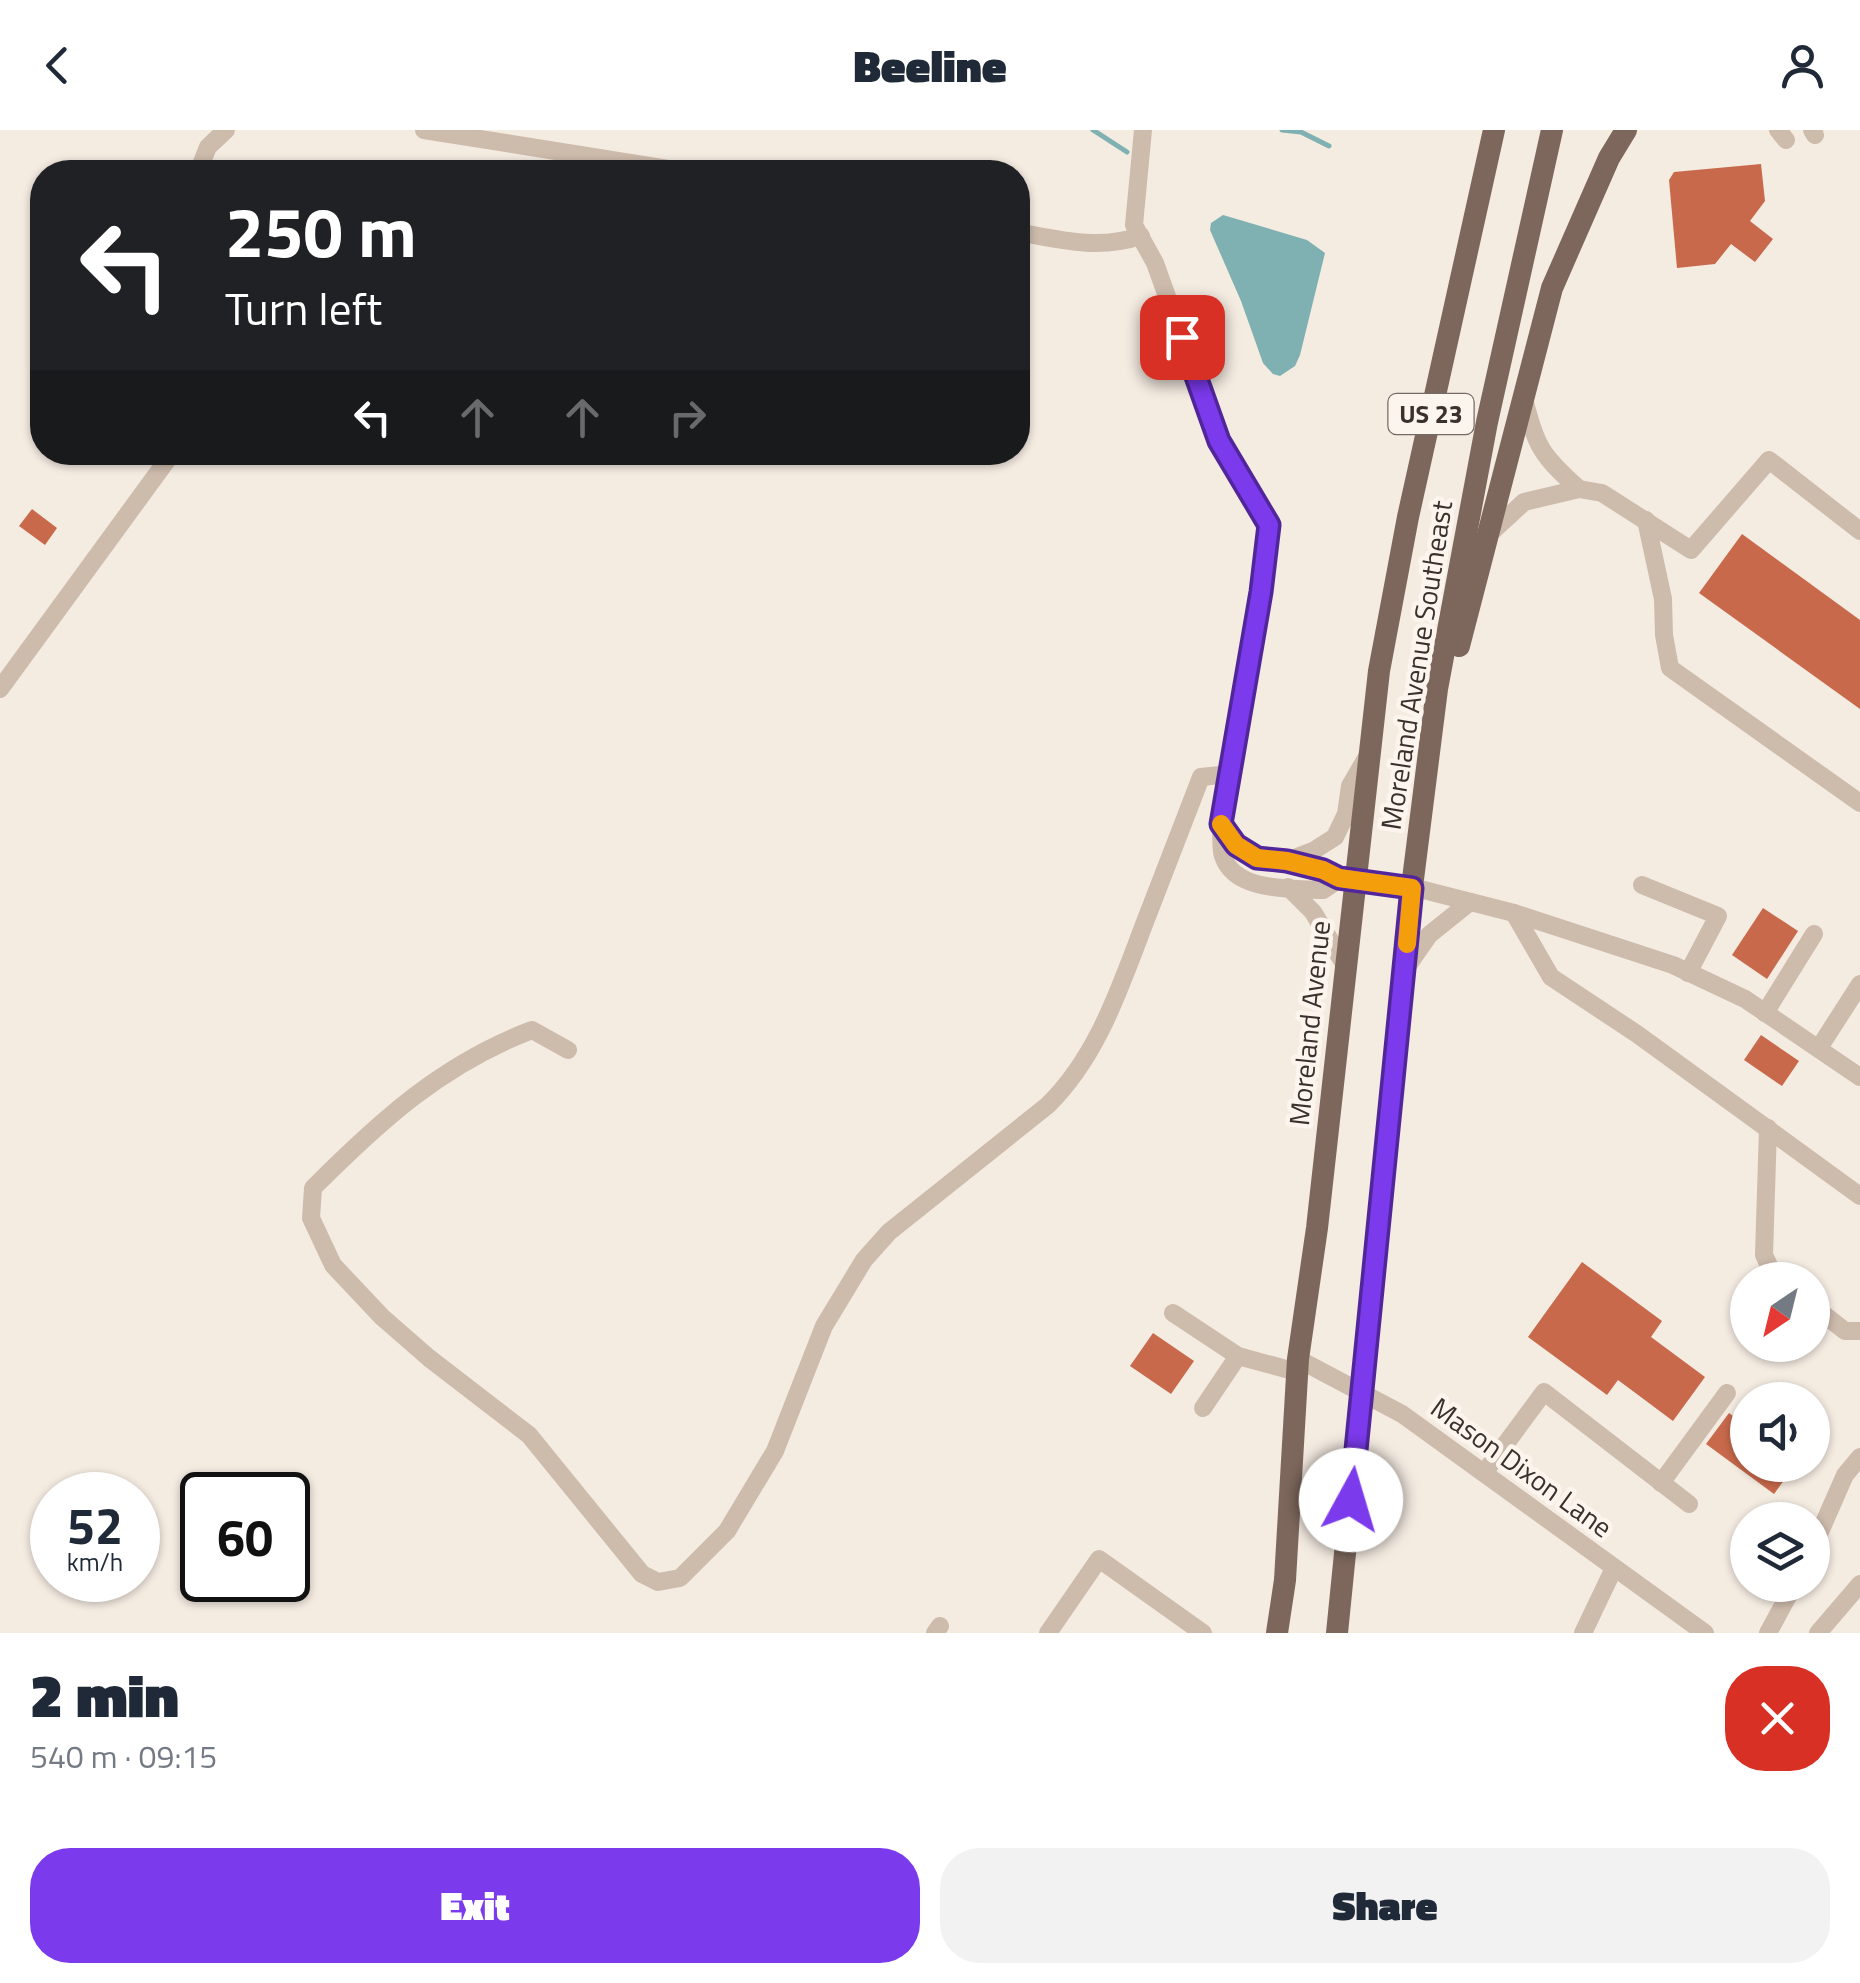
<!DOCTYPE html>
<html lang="en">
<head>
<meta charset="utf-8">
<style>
	:root { --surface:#fff; --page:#f2f2f3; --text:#1f2937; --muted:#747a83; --accent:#7c3aed }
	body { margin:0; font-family:"Titillium Web",sans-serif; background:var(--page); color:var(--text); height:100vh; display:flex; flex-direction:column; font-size:38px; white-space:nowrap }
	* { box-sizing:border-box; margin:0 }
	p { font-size:32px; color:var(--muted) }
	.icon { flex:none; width:55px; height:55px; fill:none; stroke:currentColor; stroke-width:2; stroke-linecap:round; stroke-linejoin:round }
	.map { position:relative; height:1503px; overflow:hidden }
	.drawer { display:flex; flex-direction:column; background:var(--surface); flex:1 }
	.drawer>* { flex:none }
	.hud { position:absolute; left:30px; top:30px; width:1000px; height:305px; border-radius:40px; box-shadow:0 2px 8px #0004; background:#202124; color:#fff; overflow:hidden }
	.needle { width:65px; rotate:215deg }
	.buttons { position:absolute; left:1730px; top:1132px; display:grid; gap:20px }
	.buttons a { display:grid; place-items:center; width:100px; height:100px; border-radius:50%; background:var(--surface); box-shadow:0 2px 8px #0004; font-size:50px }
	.speed { position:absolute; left:30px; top:1342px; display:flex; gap:20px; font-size:50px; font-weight:700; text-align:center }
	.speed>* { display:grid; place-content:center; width:130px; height:130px; border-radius:50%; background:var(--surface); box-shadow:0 2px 8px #0004; line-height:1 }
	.speed small { font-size:25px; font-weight:400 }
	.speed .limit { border:5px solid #111; border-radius:15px; background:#fff; color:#111 }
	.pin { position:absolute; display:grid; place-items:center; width:85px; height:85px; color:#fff; margin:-42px; border-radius:20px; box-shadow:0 5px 15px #0006 }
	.me { position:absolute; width:110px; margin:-55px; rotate:6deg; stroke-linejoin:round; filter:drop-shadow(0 0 8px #0008) }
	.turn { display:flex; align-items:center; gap:35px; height:210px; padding:0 30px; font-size:45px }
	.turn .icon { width:130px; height:130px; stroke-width:2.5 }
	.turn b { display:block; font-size:70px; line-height:85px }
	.lanes { display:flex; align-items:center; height:95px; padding:0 30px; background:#0003; justify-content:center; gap:50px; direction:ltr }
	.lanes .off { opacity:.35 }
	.round { display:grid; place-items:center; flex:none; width:105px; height:105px; border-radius:40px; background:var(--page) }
	.overview { display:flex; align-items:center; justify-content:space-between; height:170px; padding:0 30px }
	h1 { font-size:60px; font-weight:800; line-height:75px }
	.button { display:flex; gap:20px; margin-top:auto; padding:20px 30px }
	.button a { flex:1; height:115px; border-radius:40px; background:var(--accent); color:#fff; font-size:40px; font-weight:800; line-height:115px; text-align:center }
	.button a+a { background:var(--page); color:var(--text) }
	header { display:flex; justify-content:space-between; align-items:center; height:130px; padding:0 30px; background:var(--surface); font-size:45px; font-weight:800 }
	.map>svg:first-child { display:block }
</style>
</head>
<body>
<header><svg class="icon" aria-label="back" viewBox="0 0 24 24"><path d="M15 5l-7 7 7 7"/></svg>Beeline<svg class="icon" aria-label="person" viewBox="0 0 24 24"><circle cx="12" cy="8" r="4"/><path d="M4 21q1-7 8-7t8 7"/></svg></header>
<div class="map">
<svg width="1860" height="1503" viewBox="0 0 1860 1503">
	<rect width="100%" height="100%" fill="#f4ebe1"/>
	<path fill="#7fb0b2" d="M1223,85L1307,110L1325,123L1300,225L1295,236L1280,246L1273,244L1263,233L1241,171L1210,100L1211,93Z"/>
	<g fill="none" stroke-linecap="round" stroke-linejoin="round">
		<g stroke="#7fb0b2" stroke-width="5">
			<path d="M1093,0L1127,22"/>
			<path d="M1282,0L1301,2L1329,16"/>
		</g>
	</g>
	<g fill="#c8694b">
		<path d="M1761,34L1765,71L1750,91L1773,109L1755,132L1731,114L1715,134L1677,138L1669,50L1674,42Z"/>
		<path d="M32,379L57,398L45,415L19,396Z"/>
		<path d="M1742,404L1860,490V579L1699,463Z"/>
		<path d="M1763,778L1798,801L1767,849L1732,825Z"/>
		<path d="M1761,905L1799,931L1782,956L1744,930Z"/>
		<path d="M1582,1132L1662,1191L1651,1207L1705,1247L1673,1291L1618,1250L1607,1265L1528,1207Z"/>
		<path d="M1153,1203L1194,1231L1171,1264L1130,1236Z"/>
		<path d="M1729,1283L1748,1297V1335H1795L1774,1364L1706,1314Z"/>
	</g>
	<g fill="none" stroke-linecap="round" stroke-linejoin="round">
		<g stroke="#cdbbac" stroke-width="18">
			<path d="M424,0L687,42"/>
			<path d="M1143,0L1134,95L1155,133L1219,311L1269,395L1261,462L1221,694C1254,740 1271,725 1318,738C1331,742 1340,749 1355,751"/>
			<path d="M1778,0L1786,10"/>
			<path d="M1812,0L1815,5"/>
			<path d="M198,42L208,17L226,0"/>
			<path d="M1018,102C1061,110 1098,120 1141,106"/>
			<path d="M1524,269C1537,318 1541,325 1579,359"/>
			<path d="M1646,390L1663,469L1664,505L1670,538L1860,673"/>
			<path d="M1488,405L1524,372L1579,359L1602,363L1691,420L1769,330L1860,401"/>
			<path d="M0,559L173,322"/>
			<path d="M1221,694C1222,704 1220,717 1223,726C1235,763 1293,758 1323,760L1339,749"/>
			<path d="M1287,731L1313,721L1335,707L1346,684L1350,656L1368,625"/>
			<path d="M1642,755L1718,786L1688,843"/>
			<path d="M1288,757L1313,782L1346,837"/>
			<path d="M1412,757L1514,783L1673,835L1745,869L1860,947"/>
			<path d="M1514,783L1551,847L1637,904L1860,1066"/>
			<path d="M1406,838L1429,805L1470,772"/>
			<path d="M1765,883L1814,804"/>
			<path d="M1819,918L1860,854"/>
			<path d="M568,920L532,900C442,934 380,991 313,1058L311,1088L333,1135L382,1187L429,1228L529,1305L642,1444L658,1452L680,1448L727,1401L775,1321L824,1196L864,1130L889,1102L1048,975C1098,926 1120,857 1145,792C1164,744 1182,695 1201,647L1230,644"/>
			<path d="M1768,998L1764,1125L1773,1144L1780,1150"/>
			<path d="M1812,1175L1845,1201H1860"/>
			<path d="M1173,1183L1238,1226L1297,1242"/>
			<path d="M1298,1229L1402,1284L1705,1503"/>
			<path d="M1203,1278L1238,1226"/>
			<path d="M1484,1343L1544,1262L1689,1374"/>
			<path d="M1661,1353L1727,1263"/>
			<path d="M1812,1420L1845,1345L1860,1327"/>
			<path d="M935,1503L940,1496"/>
			<path d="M1048,1503L1099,1429L1203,1503"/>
			<path d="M1583,1503L1614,1438"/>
			<path d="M1768,1503L1794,1455"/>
			<path d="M1818,1503L1860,1454"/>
		</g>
		<g stroke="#7d675c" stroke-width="22">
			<path d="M1459,516L1552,158L1609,28L1626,0"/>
			<path d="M1355,751L1412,757"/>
			<path d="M1277,1503L1285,1450L1298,1229L1317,1098L1379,541L1408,387L1494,0"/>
			<path d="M1337,1503L1412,757L1437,559L1487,292L1552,0"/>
		</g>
	</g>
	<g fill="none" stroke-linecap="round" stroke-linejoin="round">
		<g stroke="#51269a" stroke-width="25">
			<path id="route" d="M1182,207L1219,311L1269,395L1261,462L1221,694L1236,715L1257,728L1287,731L1323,740L1339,748L1412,758L1351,1370"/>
		</g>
		<use href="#route" stroke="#7c3aed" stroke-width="18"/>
		<path stroke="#f59e0b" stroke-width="18" d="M1221,694L1236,715L1257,728L1287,731L1323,740L1339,748L1412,758L1407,814"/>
	</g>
	<g text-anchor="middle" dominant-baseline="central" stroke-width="9" stroke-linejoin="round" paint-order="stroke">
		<rect fill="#fbf5ee" stroke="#756b66" stroke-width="2.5" x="1388.5" y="264" width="85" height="40" rx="8"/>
		<g font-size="25" font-weight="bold" fill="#3b302b">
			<text x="1431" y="284">US 23</text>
		</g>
		<g font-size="28" fill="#3b302b" stroke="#fbf5ee">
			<text transform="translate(1416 535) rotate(-81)">Moreland Avenue Southeast</text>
			<text transform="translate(1309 893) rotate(-84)">Moreland Avenue</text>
			<text transform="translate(1522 1337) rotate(36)">Mason Dixon Lane</text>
		</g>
	</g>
</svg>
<div class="buttons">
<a><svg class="needle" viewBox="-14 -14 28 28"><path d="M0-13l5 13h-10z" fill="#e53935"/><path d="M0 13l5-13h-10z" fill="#747a83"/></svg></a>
<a><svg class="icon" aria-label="sound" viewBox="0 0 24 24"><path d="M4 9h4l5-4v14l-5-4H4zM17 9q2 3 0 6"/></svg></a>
<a><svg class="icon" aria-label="layers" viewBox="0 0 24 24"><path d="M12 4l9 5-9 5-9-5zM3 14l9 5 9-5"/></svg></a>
</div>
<div class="speed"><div>52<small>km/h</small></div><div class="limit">60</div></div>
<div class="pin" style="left:1182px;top:207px;background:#d93025"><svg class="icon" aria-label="arrive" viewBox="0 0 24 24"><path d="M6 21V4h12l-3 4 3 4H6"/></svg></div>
<svg class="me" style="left:1351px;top:1370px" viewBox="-20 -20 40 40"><circle r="19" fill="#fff"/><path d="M0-13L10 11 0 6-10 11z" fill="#7c3aed"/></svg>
<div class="hud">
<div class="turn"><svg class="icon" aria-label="left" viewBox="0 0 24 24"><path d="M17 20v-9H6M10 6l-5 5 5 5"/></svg><div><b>250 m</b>Turn left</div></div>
<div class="lanes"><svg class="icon" aria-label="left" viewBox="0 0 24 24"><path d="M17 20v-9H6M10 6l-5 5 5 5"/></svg><svg class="icon off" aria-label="ahead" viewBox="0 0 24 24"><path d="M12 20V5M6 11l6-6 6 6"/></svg><svg class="icon off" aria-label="ahead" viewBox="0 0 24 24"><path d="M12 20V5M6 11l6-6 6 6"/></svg><svg class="icon off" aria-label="right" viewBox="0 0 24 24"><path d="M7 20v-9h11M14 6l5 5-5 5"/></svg></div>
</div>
</div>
<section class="drawer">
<div class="overview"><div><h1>2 min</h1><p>540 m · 09:15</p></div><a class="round" style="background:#d93025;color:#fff"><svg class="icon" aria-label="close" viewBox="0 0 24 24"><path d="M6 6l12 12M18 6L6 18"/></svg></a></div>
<div class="button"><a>Exit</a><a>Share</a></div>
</section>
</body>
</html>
